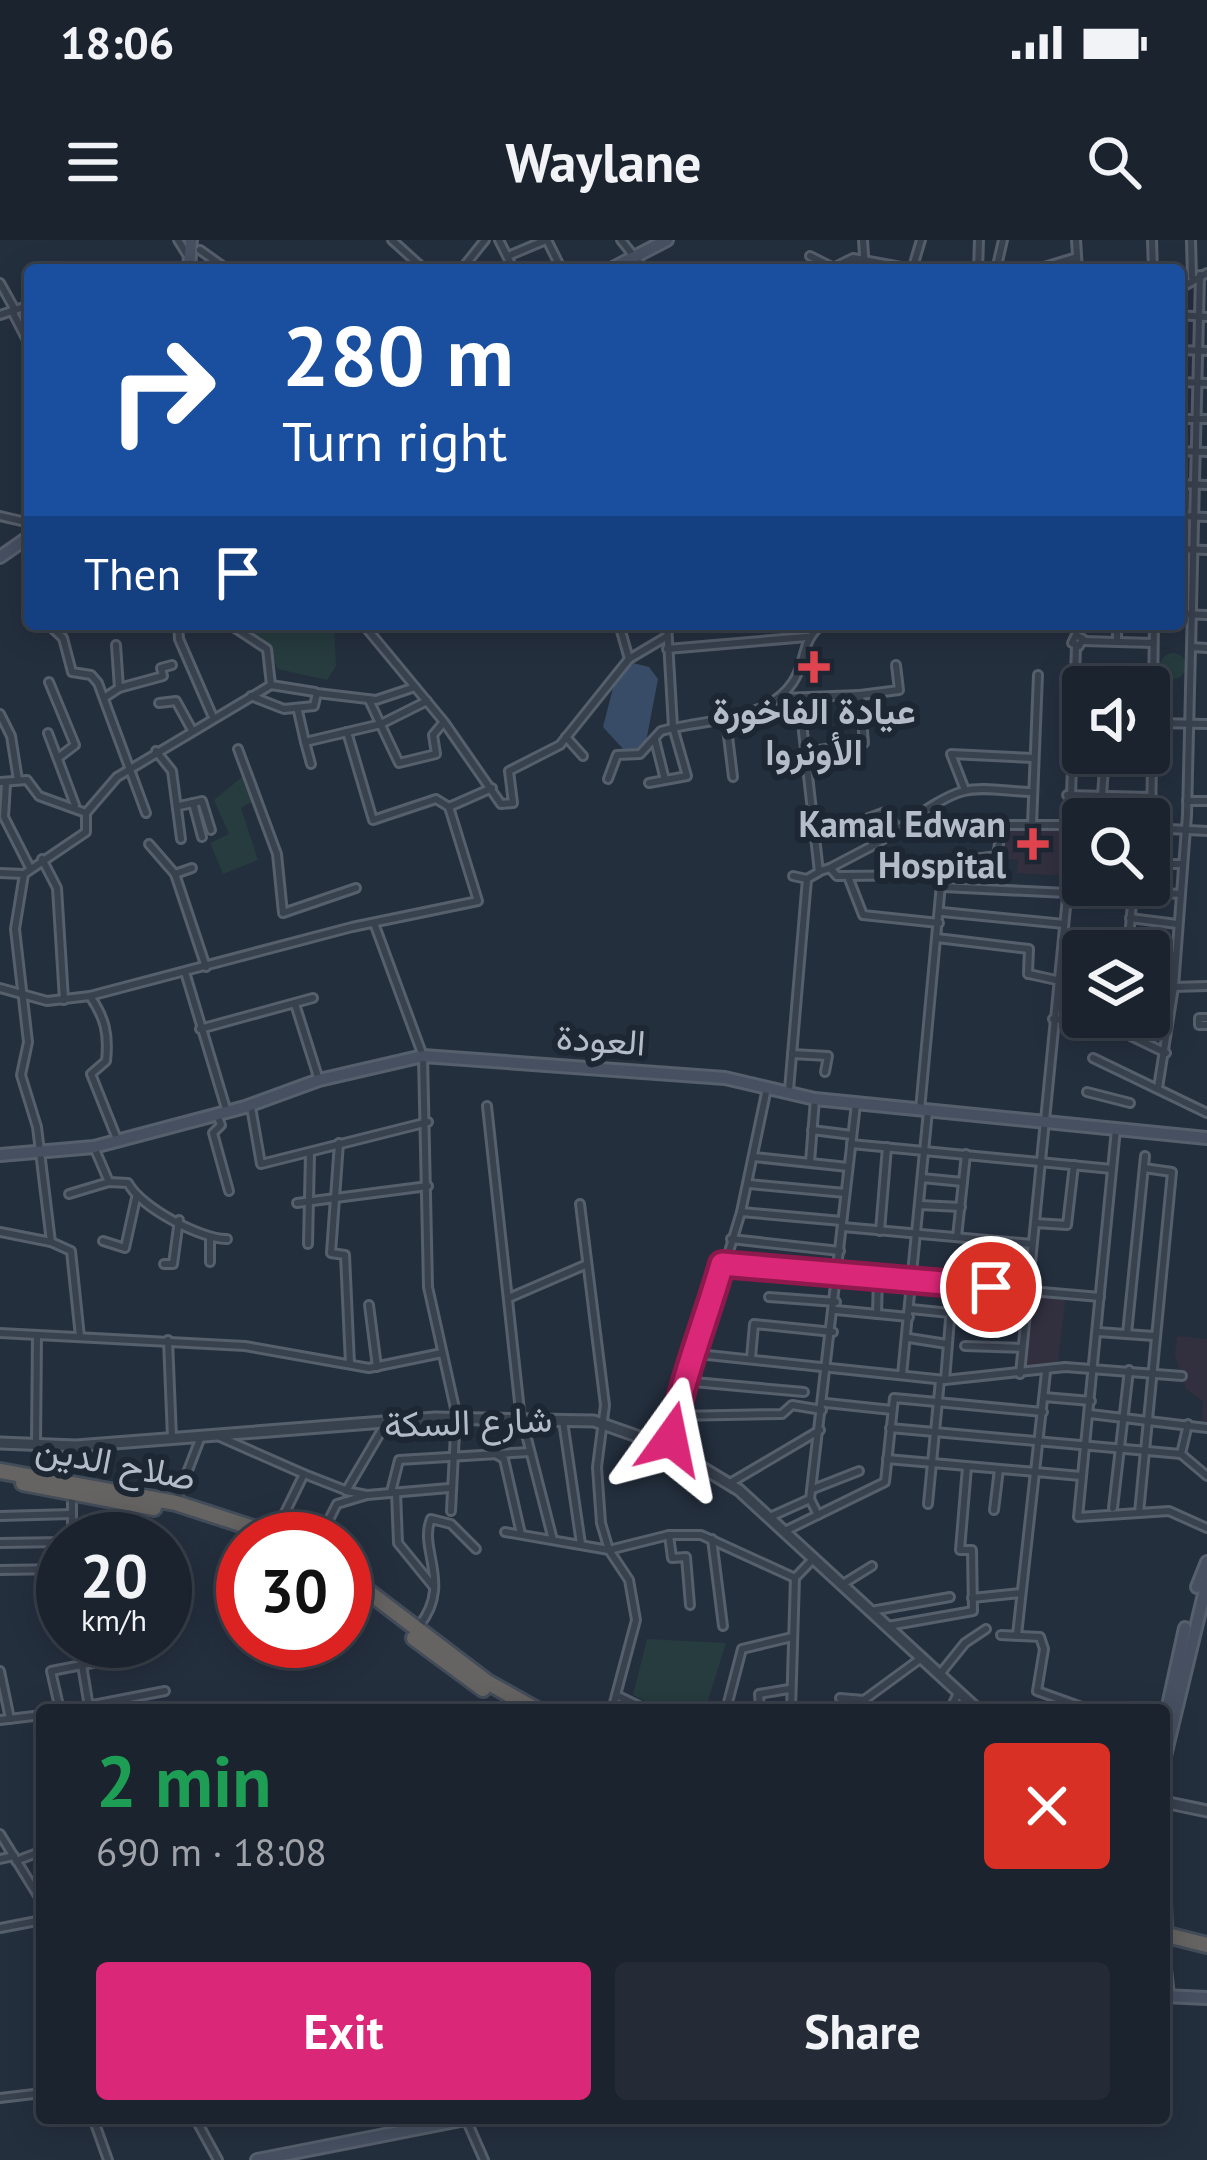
<!DOCTYPE html>
<html lang="en">
<head>
<meta charset="utf-8">
<style>
	:root { --surface:#1b232e; --page:#242b36; --text:#f1f3f6; --muted:#a0a4aa; --line:#39404a; --accent:#db2777 }
	body { margin:0; font-family:"PT Sans",Vazirmatn,sans-serif; background:var(--page); color:var(--text); height:100vh; display:flex; flex-direction:column; font-size:45px; white-space:nowrap }
	* { box-sizing:border-box; margin:0 }
	p { font-size:39px; color:var(--muted) }
	.icon { flex:none; width:66px; height:66px; fill:none; stroke:currentColor; stroke-width:2; stroke-linecap:round; stroke-linejoin:round }
	.map { position:relative; flex:1; overflow:hidden }
	.drawer { position:absolute; left:36px; top:1464px; width:1134px; height:420px; display:flex; flex-direction:column; background:var(--surface); border-radius:12px; box-shadow:0 6px 30px #0003,0 0 0 3px var(--line) }
	.drawer>* { flex:none }
	.banner { position:absolute; left:24px; top:24px; width:1161px; height:366px; border-radius:12px; box-shadow:0 6px 30px #0003,0 0 0 3px var(--line); background:#1a4fa0; color:#fff; overflow:hidden }
	.fabs { position:absolute; left:1062px; top:426px; display:grid; gap:24px }
	.fabs a { display:grid; place-items:center; width:108px; height:108px; border-radius:12px; background:var(--surface); box-shadow:0 6px 30px #0003,0 0 0 3px var(--line); font-size:60px }
	.speed { position:absolute; left:36px; top:1272px; display:flex; gap:24px; font-size:60px; font-weight:700; text-align:center }
	.speed>* { display:grid; place-content:center; width:156px; height:156px; border-radius:50%; background:var(--surface); box-shadow:0 6px 30px #0003,0 0 0 3px var(--line); line-height:1 }
	.speed small { font-size:30px; font-weight:400 }
	.speed .limit { border:18px solid #d22; background:#fff; color:#111 }
	.pin { position:absolute; display:grid; place-items:center; width:102px; height:102px; color:#fff; margin:-51px; border:6px solid #fff; border-radius:50%; box-shadow:0 3px 12px #0007 }
	.me { position:absolute; width:132px; margin:-66px; rotate:12deg; stroke-linejoin:round; filter:drop-shadow(0 0 9px #0008) }
	.turn { display:flex; align-items:center; gap:42px; height:252px; padding:0 60px; font-size:54px }
	.turn .icon { width:156px; height:156px; stroke-width:2.5 }
	.turn b { display:block; font-size:84px; line-height:102px }
	.then { display:flex; align-items:center; height:114px; padding:0 60px; background:#0003; gap:24px; font-size:45px }
	.round { display:grid; place-items:center; flex:none; width:126px; height:126px; border-radius:12px; background:var(--page) }
	.summary { display:flex; align-items:center; justify-content:space-between; height:204px; padding:0 60px }
	h1 { font-size:72px; font-weight:700; line-height:90px; color:#1e9e55 }
	.primary-button { display:flex; gap:24px; margin-top:auto; padding:24px 60px }
	.primary-button a { flex:1; height:138px; border-radius:12px; background:var(--accent); color:#fff; font-size:48px; font-weight:700; line-height:138px; text-align:center }
	.primary-button a+a { background:var(--page); color:var(--text) }
	.status { display:flex; justify-content:space-between; align-items:center; height:84px; padding:0 60px; background:var(--surface); direction:ltr }
	.status svg { height:33px; fill:currentColor }
	header { display:flex; justify-content:space-between; align-items:center; height:156px; padding:0 60px; background:var(--surface); font-size:54px; font-weight:700 }
	.map>svg:first-child { display:block }
</style>
</head>
<body>
<div class="status"><b>18:06</b><svg viewBox="0 0 49 12"><path d="M0 12V9h3v3zM5 12V6h3v6zM10 12V3h3v9zM15 12V0h3v12zM26 1h20v11H26zM47 4h2v5h-2z"/></svg></div>
<header><svg class="icon" aria-label="menu" viewBox="0 0 24 24"><path d="M4 6h16M4 12h16M4 18h16"/></svg>Waylane<svg class="icon" aria-label="search" viewBox="0 0 24 24"><circle cx="10" cy="10" r="6"/><path d="M15 15l6 6"/></svg></header>
<div class="map">
<svg width="1207" height="1920" viewBox="0 0 1207 1920">
	<rect width="100%" height="100%" fill="#242f3e"/>
	<g fill="#32303f">
		<path d="M1003,587L1066,588L1067,636L1017,633L1018,620L999,618Z"/>
		<path d="M1030,1051L1066,1055L1057,1127L1025,1129Z"/>
		<path d="M1177,1096L1207,1099V1182L1202,1180L1203,1161L1186,1149L1175,1115Z"/>
	</g>
	<g fill="#263c3f">
		<path d="M234,384H334L336,426L327,440L278,429L261,397Z"/>
		<circle cx="1173" cy="426" r="13"/>
		<path d="M247,533L255,560L241,568L258,620L223,634L210,603L229,594L214,560Z"/>
		<path d="M647,1399L726,1403L705,1470H663L633,1455Z"/>
	</g>
	<path fill="#394c67" d="M633,423L649,427L658,439L645,507L625,511L603,487L614,444Z"/>
	<g fill="none" stroke-linecap="round" stroke-linejoin="round">
		<g stroke="#565f6c" stroke-width="12">
			<g id="minor">
				<path d="M178,0L188,16"/>
				<path d="M392,0L425,30"/>
				<path d="M499,0L514,30"/>
				<path d="M547,0L562,30"/>
				<path d="M621,0L645,30"/>
				<path d="M863,0L865,30"/>
				<path d="M1076,0L1078,30"/>
				<path d="M1152,0L1153,30"/>
				<path d="M1191,0L1192,37"/>
				<path d="M200,10L228,30"/>
				<path d="M508,16L546,0"/>
				<path d="M810,16L838,30"/>
				<path d="M833,28L853,18L912,29"/>
				<path d="M461,30L485,0"/>
				<path d="M912,30L921,0"/>
				<path d="M978,30L979,0"/>
				<path d="M996,30L1003,0"/>
				<path d="M1034,30L1077,17"/>
				<path d="M0,43L15,70"/>
				<path d="M1179,49L1207,33"/>
				<path d="M12,71L28,102"/>
				<path d="M0,75L30,65"/>
				<path d="M1179,75L1207,77"/>
				<path d="M1179,110L1207,111"/>
				<path d="M1179,142L1207,143"/>
				<path d="M1179,179H1207"/>
				<path d="M1179,211L1207,212"/>
				<path d="M1179,244L1207,245"/>
				<path d="M0,276L30,283"/>
				<path d="M1179,276L1207,277"/>
				<path d="M1179,309L1207,310"/>
				<path d="M1179,374L1207,375"/>
				<path d="M48,384L63,398L72,432L91,435L98,443L146,573"/>
				<path d="M178,384L179,399L212,475"/>
				<path d="M363,384L444,482L501,564L513,563L509,531L560,505L629,419L666,397"/>
				<path d="M619,384L629,419"/>
				<path d="M365,387L388,384"/>
				<path d="M1076,395L1083,399L1079,406L1072,403Z"/>
				<path d="M1083,401L1153,403"/>
				<path d="M1117,402V384"/>
				<path d="M1192,407L1207,408"/>
				<path d="M667,409L807,397"/>
				<path d="M1073,433L1153,438"/>
				<path d="M49,442L75,505L58,518"/>
				<path d="M271,445L315,452"/>
				<path d="M1107,447V435"/>
				<path d="M119,448L163,436L161,428L172,425"/>
				<path d="M860,455L899,450L896,425"/>
				<path d="M251,456L284,469L314,466L317,453L376,460L415,447"/>
				<path d="M104,458L119,448L116,405"/>
				<path d="M369,460L399,523L436,514L433,495L443,483"/>
				<path d="M159,463L176,461L192,490"/>
				<path d="M298,471L305,502L381,484L427,461"/>
				<path d="M0,474L11,496L18,540"/>
				<path d="M739,474H801L819,632L807,639L789,850"/>
				<path d="M784,474L782,458L860,455L864,503L806,512"/>
				<path d="M726,480L733,537"/>
				<path d="M1154,483L1207,484"/>
				<path d="M347,492L373,580L436,559L449,567"/>
				<path d="M48,493L75,565"/>
				<path d="M566,497L583,516"/>
				<path d="M655,500L665,540"/>
				<path d="M305,502L311,524"/>
				<path d="M238,509L277,614L283,673L356,648"/>
				<path d="M156,511L172,531L181,599"/>
				<path d="M1104,526L1153,528"/>
				<path d="M608,539L617,515L640,514L661,491C703,479 767,482 793,442C807,421 800,402 822,384"/>
				<path d="M0,542L27,540L39,556L86,573"/>
				<path d="M649,543L687,536L673,487L667,384"/>
				<path d="M6,544L4,577L29,626"/>
				<path d="M965,550L951,514L1034,518"/>
				<path d="M1067,555L1152,557"/>
				<path d="M1102,556L1105,513"/>
				<path d="M1187,561H1207"/>
				<path d="M193,563L202,597"/>
				<path d="M179,566L202,561L211,590"/>
				<path d="M1032,585L1038,435"/>
				<path d="M1151,588L1154,384"/>
				<path d="M1151,588L1207,591"/>
				<path d="M149,604L175,634L206,727"/>
				<path d="M872,606C898,591 938,557 964,551C983,546 1011,552 1032,552"/>
				<path d="M42,619L57,648L64,760"/>
				<path d="M1067,621L1083,622"/>
				<path d="M1149,624H1181"/>
				<path d="M830,628L872,606L869,578L888,571L897,591"/>
				<path d="M820,631L830,628L837,636L943,635"/>
				<path d="M0,633L24,634"/>
				<path d="M175,634L192,628"/>
				<path d="M793,636L807,639"/>
				<path d="M849,639L863,675L939,683"/>
				<path d="M943,647L1067,653"/>
				<path d="M1068,647L1180,654"/>
				<path d="M942,672L1064,684"/>
				<path d="M1130,678L1177,684"/>
				<path d="M374,683L423,816L428,1047L456,1173L451,1271"/>
				<path d="M937,698L1029,709L1028,734"/>
				<path d="M1128,711L1133,651"/>
				<path d="M1149,712L1176,715"/>
				<path d="M185,732L227,872"/>
				<path d="M1029,734L1083,746"/>
				<path d="M1174,747L1207,746"/>
				<path d="M0,748L47,761L90,756L352,687L478,661L449,567L492,548"/>
				<path d="M90,756C105,778 109,794 106,821L91,834L117,899"/>
				<path d="M295,764L319,840"/>
				<path d="M1207,778H1199V785H1207"/>
				<path d="M1053,779L1110,786L1166,813"/>
				<path d="M200,789L313,758"/>
				<path d="M792,814L828,816L825,832"/>
				<path d="M1093,818L1207,873"/>
				<path d="M1158,848L1174,747L1187,575L1200,35"/>
				<path d="M1087,852L1130,863"/>
				<path d="M487,866L520,1171L553,1300"/>
				<path d="M251,867L261,924L428,882"/>
				<path d="M920,870L943,623L997,616L1002,585H1083"/>
				<path d="M218,877L221,885L213,893L229,951"/>
				<path d="M1116,889L1078,1277L1169,1271L1207,1288"/>
				<path d="M812,890L852,895"/>
				<path d="M339,903L331,1013L345,1015L350,1124"/>
				<path d="M851,904L1112,929"/>
				<path d="M94,907L109,942"/>
				<path d="M754,917L848,927"/>
				<path d="M810,922L815,859"/>
				<path d="M922,938L963,942"/>
				<path d="M749,944L845,953"/>
				<path d="M69,954L109,942L128,943C141,968 203,1000 227,999"/>
				<path d="M297,963L428,946"/>
				<path d="M580,964L605,1165L597,1227L601,1283L609,1310L629,1340L636,1380L612,1470"/>
				<path d="M920,965L961,967"/>
				<path d="M741,972L842,981"/>
				<path d="M1035,983L1067,985L1074,925"/>
				<path d="M843,987L1032,1004"/>
				<path d="M880,991L887,907"/>
				<path d="M0,992L51,1002L37,887L21,835L28,802L15,689L24,634L86,592V573L117,537L271,445L267,409L229,384"/>
				<path d="M957,997L966,914"/>
				<path d="M731,999L840,1011"/>
				<path d="M210,1000V1022"/>
				<path d="M103,1001L125,1008L136,958"/>
				<path d="M51,1002L71,1011L80,1097"/>
				<path d="M308,1004L310,914"/>
				<path d="M164,1024H173L179,980"/>
				<path d="M722,1024L1100,1057"/>
				<path d="M511,1057L585,1025"/>
				<path d="M769,1057L836,1062"/>
				<path d="M369,1065L377,1127"/>
				<path d="M911,1069L950,1073"/>
				<path d="M836,1070L909,1077"/>
				<path d="M877,1074L878,1037"/>
				<path d="M980,1078L1024,1081"/>
				<path d="M1098,1092L1154,1096"/>
				<path d="M0,1093L245,1106L369,1128L442,1113"/>
				<path d="M1127,1094L1145,916"/>
				<path d="M909,1098L947,1104"/>
				<path d="M168,1100L172,1198"/>
				<path d="M965,1106L1022,1108"/>
				<path d="M698,1114L945,1140L1065,1127L1182,1136"/>
				<path d="M751,1118L754,1084L833,1092"/>
				<path d="M1020,1134L1068,647L1076,406"/>
				<path d="M902,1135L928,871"/>
				<path d="M945,1140L953,1043"/>
				<path d="M683,1141L804,1152"/>
				<path d="M1044,1157L1091,1161"/>
				<path d="M826,1163L892,1170"/>
				<path d="M1090,1174L1207,1188"/>
				<path d="M675,1176L782,1174L792,1165L822,1170"/>
				<path d="M563,1181L581,1304"/>
				<path d="M1188,1184L1181,1214L1207,1236"/>
				<path d="M890,1188L1181,1214"/>
				<path d="M220,1197L304,1234"/>
				<path d="M36,1205L37,1095"/>
				<path d="M668,1207L683,1141L698,1114L741,972L767,848"/>
				<path d="M497,1215L504,1219L521,1294"/>
				<path d="M887,1219L1081,1236"/>
				<path d="M730,1243L820,1190"/>
				<path d="M813,1249L859,1231"/>
				<path d="M391,1252L399,1220L530,1212"/>
				<path d="M396,1252L398,1303L433,1346"/>
				<path d="M367,1255L449,1248"/>
				<path d="M72,1257V1299"/>
				<path d="M177,1259L200,1199"/>
				<path d="M928,1264L940,1140"/>
				<path d="M1113,1268L1129,1130"/>
				<path d="M994,1270L999,1229"/>
				<path d="M1139,1273L1172,932L1144,928"/>
				<path d="M818,1275L810,1259L856,864"/>
				<path d="M0,1276L71,1274"/>
				<path d="M770,1277L810,1259"/>
				<path d="M785,1291L885,1242L894,1158L1043,1172"/>
				<path d="M505,1292L609,1310L669,1295H701L795,1338"/>
				<path d="M275,1293L304,1234L345,1250"/>
				<path d="M669,1295L672,1318L686,1317L690,1365"/>
				<path d="M319,1299L337,1264L367,1255L346,1251L386,1183"/>
				<path d="M712,1299L723,1386"/>
				<path d="M0,1303L63,1302"/>
				<path d="M0,1330L63,1329"/>
				<path d="M843,1344L872,1326"/>
				<path d="M972,1358L1021,1353"/>
				<path d="M871,1371L950,1357"/>
				<path d="M419,1386C453,1344 418,1309 431,1279L451,1284L476,1309"/>
				<path d="M888,1386L973,1371L972,1310H960L967,1227"/>
				<path d="M1001,1395L1040,1397L1044,1409L1037,1451L1090,1470"/>
				<path d="M1017,1395L1046,1132"/>
				<path d="M82,1425L89,1467"/>
				<path d="M0,1431L10,1479"/>
				<path d="M940,1434L965,1403L986,1389"/>
				<path d="M616,1455L647,1470"/>
				<path d="M840,1458L864,1460L920,1419"/>
				<path d="M60,1470L51,1431L144,1413"/>
				<path d="M67,1470L165,1451"/>
				<path d="M726,1470L742,1409L792,1397"/>
				<path d="M760,1470L759,1454L789,1449"/>
				<path d="M791,1470L795,1338L814,1318"/>
				<path d="M950,1470L958,1453"/>
				<path d="M0,1480L42,1475"/>
				<path d="M0,1594L42,1662"/>
				<path d="M0,1619L14,1616"/>
				<path d="M16,1621L42,1611"/>
				<path d="M0,1688L42,1680"/>
				<path d="M0,1858L42,1853"/>
				<path d="M93,1878L108,1920"/>
				<path d="M195,1878L218,1920"/>
				<path d="M466,1879L484,1920"/>
			</g>
		</g>
		<g stroke="#565f6c" stroke-width="15">
			<g id="tertiary">
				<path d="M0,1203L76,1206L435,1178L594,1181L668,1207L739,1250L978,1470"/>
				<path d="M1164,1562L1207,1571"/>
			</g>
		</g>
		<g stroke="#565f6c" stroke-width="16">
			<g id="secondary">
				<path d="M189,30L191,0"/>
				<path d="M609,30L667,0"/>
				<path d="M0,317L30,296"/>
				<path d="M0,915L94,907L245,867L319,840L423,816L725,838L815,859L1207,898"/>
				<path d="M1197,1347L1207,1322"/>
				<path d="M1166,1475L1185,1388"/>
				<path d="M1164,1520L1207,1342"/>
				<path d="M1164,1632L1166,1693"/>
				<path d="M1164,1720L1168,1756"/>
				<path d="M1164,1756L1207,1758"/>
				<path d="M257,1920L471,1878"/>
			</g>
		</g>
		<g stroke="#434c59" stroke-width="20">
			<g id="trunk">
				<path d="M0,1231L176,1263L287,1299"/>
				<path d="M23,1243L154,1268"/>
				<path d="M345,1334L487,1442L537,1470"/>
				<path d="M414,1398L483,1449"/>
				<path d="M1167,1695L1207,1705"/>
			</g>
		</g>
		<use href="#minor" stroke="#38414e" stroke-width="6"/>
		<use href="#tertiary" stroke="#38414e" stroke-width="9"/>
		<use href="#secondary" stroke="#465061" stroke-width="10"/>
		<use href="#trunk" stroke="#656462" stroke-width="14"/>
	</g>
	<g fill="none" stroke-linecap="round" stroke-linejoin="round">
		<g stroke="#8e194d" stroke-width="30">
			<path id="route" d="M671,1199C682,1139 705,1083 722,1024L991,1047"/>
		</g>
		<use href="#route" stroke="#db2777" stroke-width="21"/>
	</g>
	<g fill="#e0444e" stroke="#1d2633" stroke-width="4.5">
		<path d="M808 409h12v12h12v12h-12v12h-12v-12h-12v-12h12z"/>
		<path d="M1027 586h12v12h12v12h-12v12h-12v-12h-12v-12h12z"/>
	</g>
	<g text-anchor="middle" dominant-baseline="central" stroke-width="12" stroke-linejoin="round" paint-order="stroke">
		<g font-size="36" font-weight="bold" fill="#b4bcc9" stroke="#1d2633">
			<text x="814" y="470">عيادة الفاخورة<tspan x="814" dy="41">الأونروا</tspan></text>
			<text x="1006" y="583" text-anchor="end">Kamal Edwan<tspan x="1006" dy="41">Hospital</tspan></text>
		</g>
		<g font-size="36" fill="#b4bcc9" stroke="#1d2633">
			<text transform="translate(601 799) rotate(4)">العودة</text>
			<text transform="translate(468 1181) rotate(-2)">شارع السكة</text>
			<text transform="translate(116 1222) rotate(11)">صلاح الدين</text>
		</g>
	</g>
</svg>
<div class="fabs">
<a><svg class="icon" aria-label="sound" viewBox="0 0 24 24"><path d="M4 9h4l5-4v14l-5-4H4zM17 9q2 3 0 6"/></svg></a>
<a><svg class="icon" aria-label="search" viewBox="0 0 24 24"><circle cx="10" cy="10" r="6"/><path d="M15 15l6 6"/></svg></a>
<a><svg class="icon" aria-label="layers" viewBox="0 0 24 24"><path d="M12 4l9 5-9 5-9-5zM3 14l9 5 9-5"/></svg></a>
</div>
<div class="speed"><div>20<small>km/h</small></div><div class="limit">30</div></div>
<div class="pin" style="left:991px;top:1047px;background:#d93025"><svg class="icon" aria-label="arrive" viewBox="0 0 24 24"><path d="M6 21V4h12l-3 4 3 4H6"/></svg></div>
<svg class="me" style="left:671px;top:1199px" viewBox="-20 -20 40 40"><path d="M0-17L14 15 0 8-14 15z" fill="#db2777" stroke="#fff" stroke-width="4"/></svg>
<div class="banner">
<div class="turn"><svg class="icon" aria-label="right" viewBox="0 0 24 24"><path d="M7 20v-9h11M14 6l5 5-5 5"/></svg><div><b>280 m</b>Turn right</div></div>
<div class="then">Then<svg class="icon" aria-label="arrive" viewBox="0 0 24 24"><path d="M6 21V4h12l-3 4 3 4H6"/></svg></div>
</div>
<section class="drawer">
<div class="summary"><div><h1>2 min</h1><p>690 m · 18:08</p></div><a class="round" style="background:#d93025;color:#fff"><svg class="icon" aria-label="close" viewBox="0 0 24 24"><path d="M6 6l12 12M18 6L6 18"/></svg></a></div>
<div class="primary-button"><a>Exit</a><a>Share</a></div>
</section>
</div>
</body>
</html>
